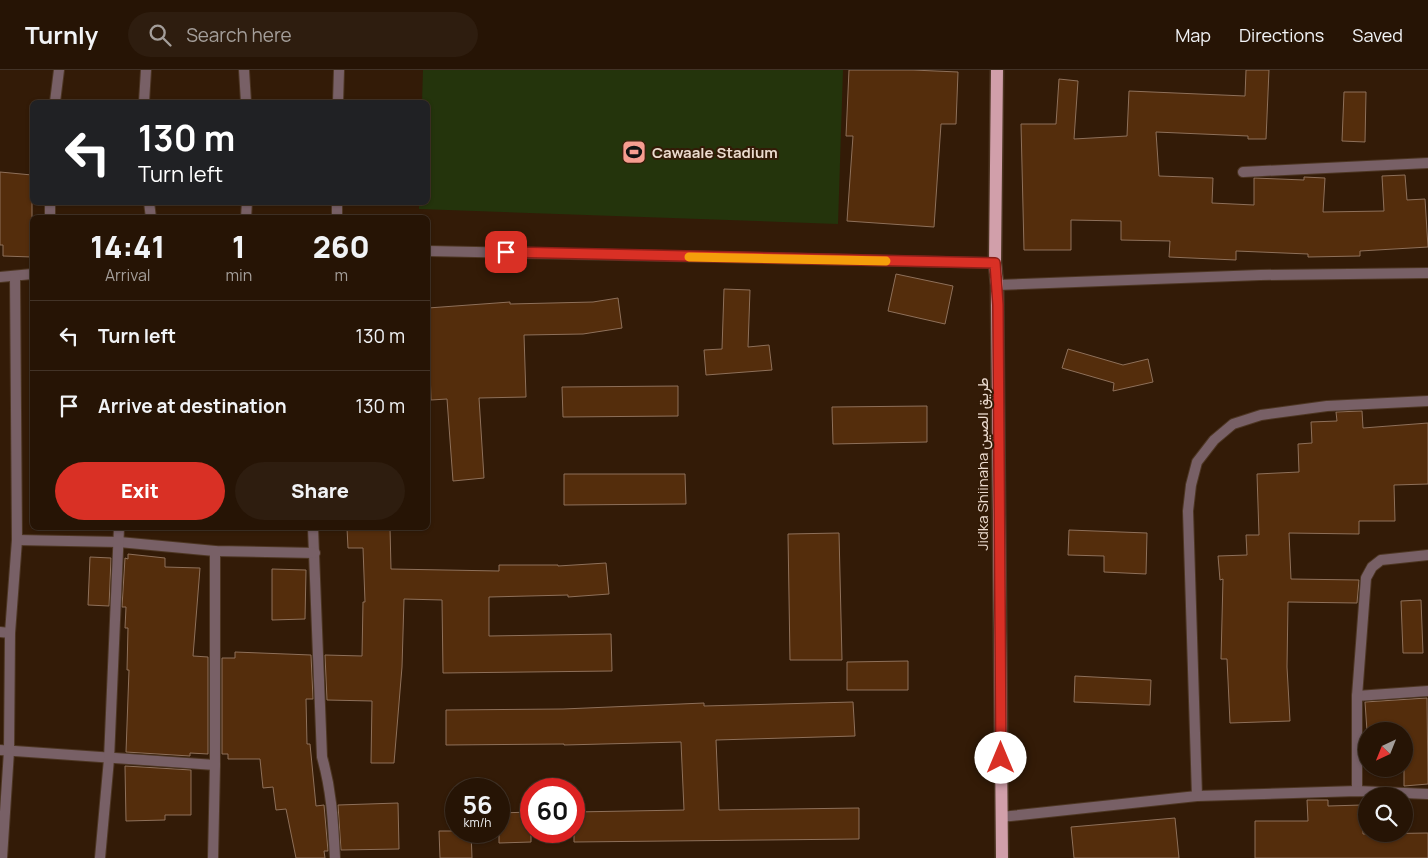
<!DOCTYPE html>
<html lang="en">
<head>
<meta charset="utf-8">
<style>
	:root { --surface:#261405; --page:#2e1d0f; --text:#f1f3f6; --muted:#a49e9a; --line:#423327; --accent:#d93025 }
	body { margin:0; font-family:Manrope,Vazirmatn,sans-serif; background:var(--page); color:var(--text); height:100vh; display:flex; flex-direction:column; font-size:19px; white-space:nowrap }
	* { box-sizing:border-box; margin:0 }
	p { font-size:16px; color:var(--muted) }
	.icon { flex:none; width:28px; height:28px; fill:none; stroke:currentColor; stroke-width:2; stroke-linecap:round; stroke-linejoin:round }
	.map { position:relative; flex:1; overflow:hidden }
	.sheet { position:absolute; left:30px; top:145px; width:400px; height:315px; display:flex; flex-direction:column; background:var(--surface); border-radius:8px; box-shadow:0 1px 4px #0004,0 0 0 1px var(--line) }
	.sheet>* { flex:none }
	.guide { position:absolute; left:30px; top:30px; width:400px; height:105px; border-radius:8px; box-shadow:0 1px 4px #0004,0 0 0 1px var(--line); background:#202124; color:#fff; overflow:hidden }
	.needle { width:32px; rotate:223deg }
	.tools { position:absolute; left:1358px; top:652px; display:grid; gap:10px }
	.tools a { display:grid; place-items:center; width:55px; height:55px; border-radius:50%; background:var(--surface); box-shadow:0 1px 4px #0004,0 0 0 1px var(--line); font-size:25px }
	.speed { position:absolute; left:445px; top:708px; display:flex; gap:10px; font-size:25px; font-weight:700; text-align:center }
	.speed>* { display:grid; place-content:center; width:65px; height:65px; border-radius:50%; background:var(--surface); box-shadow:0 1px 4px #0004,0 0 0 1px var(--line); line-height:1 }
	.speed small { font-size:12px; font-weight:400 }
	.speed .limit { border:8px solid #d22; background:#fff; color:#111 }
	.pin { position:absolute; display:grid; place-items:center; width:42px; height:42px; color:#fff; margin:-21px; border-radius:10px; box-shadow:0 2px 8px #0006 }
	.me { position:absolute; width:55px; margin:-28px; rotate:0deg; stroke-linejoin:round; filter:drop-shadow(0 0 4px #0008) }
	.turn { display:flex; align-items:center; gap:18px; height:105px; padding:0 25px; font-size:22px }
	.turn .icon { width:65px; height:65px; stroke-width:2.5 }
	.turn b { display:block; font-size:35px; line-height:42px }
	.eta { display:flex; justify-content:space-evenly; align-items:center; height:85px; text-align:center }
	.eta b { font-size:30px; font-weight:800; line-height:35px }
	.cta { display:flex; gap:10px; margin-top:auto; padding:10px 25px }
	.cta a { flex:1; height:58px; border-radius:30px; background:var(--accent); color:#fff; font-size:20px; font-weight:800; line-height:58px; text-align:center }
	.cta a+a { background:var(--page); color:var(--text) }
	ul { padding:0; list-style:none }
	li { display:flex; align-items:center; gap:15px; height:70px; padding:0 25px; border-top:1px solid var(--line) }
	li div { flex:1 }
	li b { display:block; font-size:19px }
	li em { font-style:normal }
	header { display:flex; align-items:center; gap:30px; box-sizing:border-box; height:70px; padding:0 25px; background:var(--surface); border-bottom:1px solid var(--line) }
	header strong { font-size:24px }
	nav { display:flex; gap:28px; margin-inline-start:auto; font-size:18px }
	.search { width:350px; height:45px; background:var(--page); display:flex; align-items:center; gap:12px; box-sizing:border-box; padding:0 18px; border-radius:28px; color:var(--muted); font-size:19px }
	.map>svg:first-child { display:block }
</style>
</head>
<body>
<header>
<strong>Turnly</strong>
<div class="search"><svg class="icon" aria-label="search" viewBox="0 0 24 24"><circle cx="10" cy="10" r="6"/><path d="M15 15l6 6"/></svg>Search here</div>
<nav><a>Map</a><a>Directions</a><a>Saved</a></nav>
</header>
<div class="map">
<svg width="1428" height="788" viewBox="0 0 1428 788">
	<rect width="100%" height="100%" fill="#331b07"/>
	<path fill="#24340c" d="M423,0H843L838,154L419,139V133L428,132V32H422Z"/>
	<g fill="#542d0c" stroke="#8e705a">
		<path d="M849,0H913L958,2L956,54H941L934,157L847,151L853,66H846Z"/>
		<path d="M1246,0H1269L1266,69H1248V66L1156,62L1159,106L1213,108L1212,133L1254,135V108L1304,110V107L1325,108L1323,142L1384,141L1382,106L1405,105L1407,130L1425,129L1428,177L1360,181V186L1308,187V184L1236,181V190L1169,187L1170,171L1121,170V151L1071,150V180H1024L1021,54H1056L1059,9L1078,11L1074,69L1127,66L1129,21L1245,26Z"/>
		<path d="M1344,22H1366L1365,72L1342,71Z"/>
		<path d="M0,102L32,105V187L3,186V175H0Z"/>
		<path d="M896,204L953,216L945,254L888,241Z"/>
		<path d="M724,219L750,220L748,277L769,275L772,300L706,305L704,280L722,279Z"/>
		<path d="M618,228L622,258L583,264L524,265L526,327L479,328L484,408L453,411L447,329L431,330L428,238L510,232V234L593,232Z"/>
		<path d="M1068,279L1123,295L1148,289L1153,312L1113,321L1114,313L1062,298Z"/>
		<path d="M678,316V346L563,347L562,317Z"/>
		<path d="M927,336V372L833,374L832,337Z"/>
		<path d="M1362,341L1363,358L1428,353V414L1394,415L1395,451H1359V464L1289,463L1291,509L1359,510L1357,533L1288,532L1287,597L1290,651L1230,653L1227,589H1221L1223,509L1220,510L1218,486L1247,485L1246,465H1259L1257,404L1299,402L1298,374L1312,373L1311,352L1337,351L1336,342Z"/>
		<path d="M564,404H685L686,434L564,435Z"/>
		<path d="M347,458H390L391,499L499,501V495H558V496L606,493L609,524L568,527V525L489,527V566L611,564L612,601L443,603L442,530L404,529L402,597L394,693H371L372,631L327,630L325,585L362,586L363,532H365L363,478H348Z"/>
		<path d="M1069,460L1147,463L1146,504L1104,502V486L1068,485Z"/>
		<path d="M839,463L842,590H790L788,464Z"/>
		<path d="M128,484L165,488V497L200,498L193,586L208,587V684L190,683V686L126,682L129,600H127L128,558H125L126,537H122L125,488L128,489Z"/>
		<path d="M90,487L111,488L109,536L88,535Z"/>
		<path d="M272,499L306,500L305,549L272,550Z"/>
		<path d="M1421,530L1423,583H1403L1401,531Z"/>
		<path d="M235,582L311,585L313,629H306L307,674H310L316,736L324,735L328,781H324L325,788H296L286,739L276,740L273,717L263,718L260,689H228V684H222V588H235Z"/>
		<path d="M908,591V620H847V592Z"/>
		<path d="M1075,606L1151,610L1150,635L1074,632Z"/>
		<path d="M1427,628L1428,714L1404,716V661H1367L1365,632Z"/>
		<path d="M853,632L855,666L716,670L719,740L859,738V769L574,772V742L684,740L681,672L564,675V674L446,675V640L563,639L704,633V636Z"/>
		<path d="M125,696L191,700V745H165V750L126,751Z"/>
		<path d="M1307,730H1328V736L1362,735L1363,764L1428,763V788H1255V751H1308Z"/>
		<path d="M398,733L399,779L341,780L338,735Z"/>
		<path d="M531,742V772L499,773V743Z"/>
		<path d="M1175,748L1179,788H1074L1071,757Z"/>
		<path d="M439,761H471L472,788H440Z"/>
	</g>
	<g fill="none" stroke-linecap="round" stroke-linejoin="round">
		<g stroke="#4d3623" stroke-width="12">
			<g id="minor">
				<path d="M244,0L246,32"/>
				<path d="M55,32L59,0"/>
				<path d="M144,32L146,0"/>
				<path d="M338,32L339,0"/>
				<path d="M1243,102L1428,93"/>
				<path d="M149,132L151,148"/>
				<path d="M50,148V132"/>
				<path d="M246,148L247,132"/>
				<path d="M337,148V132"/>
				<path d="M428,181L995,193"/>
				<path d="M0,207L32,204"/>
				<path d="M997,215L1260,205L1428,203"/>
				<path d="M313,458L322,687C332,722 333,752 335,788"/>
				<path d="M17,470L119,472L215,481L315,483"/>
				<path d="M0,562L10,563"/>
				<path d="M1357,626L1428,621"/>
				<path d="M0,680L215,695"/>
				<path d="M1357,721V626L1366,508L1372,497L1381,490L1428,485"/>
				<path d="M1197,726L1188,441L1191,415L1197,392L1214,370L1233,354L1261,345L1327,336L1428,331"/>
				<path d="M1001,747L1197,726L1357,721L1428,724"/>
				<path d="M2,788L9,681L10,563L17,470L15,207"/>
				<path d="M100,788L109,689L119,458"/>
				<path d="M213,788L215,695V481"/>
			</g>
		</g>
		<g stroke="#4d3623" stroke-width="15">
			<path id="primary" d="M997,0L995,193L997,215L1002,788"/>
		</g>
		<use href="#minor" stroke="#786066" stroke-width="10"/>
		<use href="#primary" stroke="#d19faa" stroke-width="12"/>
	</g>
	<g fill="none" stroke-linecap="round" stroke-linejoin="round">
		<g stroke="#8d1f18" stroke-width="12">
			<path id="route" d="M506,182L995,193L998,235L1001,688"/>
		</g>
		<use href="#route" stroke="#d93025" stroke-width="9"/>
		<path stroke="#f59e0b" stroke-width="9" d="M689,187L886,191"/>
	</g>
	<defs>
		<g id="stadium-square" transform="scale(1.25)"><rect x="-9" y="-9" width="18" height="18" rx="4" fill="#f59d90" stroke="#331b07"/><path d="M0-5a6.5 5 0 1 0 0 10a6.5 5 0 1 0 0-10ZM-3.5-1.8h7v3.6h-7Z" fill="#111"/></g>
	</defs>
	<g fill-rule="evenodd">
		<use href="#stadium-square" x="634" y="82"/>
	</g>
	<g text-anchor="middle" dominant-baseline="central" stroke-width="4" stroke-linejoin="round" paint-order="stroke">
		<g font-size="15" font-weight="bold" fill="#ebdace" stroke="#331b07" text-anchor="start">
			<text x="652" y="82">Cawaale Stadium</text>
		</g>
		<g font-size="15" fill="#ebdace" stroke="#331b07">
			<text transform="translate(982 394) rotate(-90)">Jidka Shiinaha طريق الصين</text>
		</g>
	</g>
</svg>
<div class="tools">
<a><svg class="needle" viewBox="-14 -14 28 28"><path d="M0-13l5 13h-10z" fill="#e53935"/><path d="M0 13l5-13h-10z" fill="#a49e9a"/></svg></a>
<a><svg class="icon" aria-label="search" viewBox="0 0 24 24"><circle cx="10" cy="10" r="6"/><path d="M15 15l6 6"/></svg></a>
</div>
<div class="speed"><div>56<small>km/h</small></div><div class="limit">60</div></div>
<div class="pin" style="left:506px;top:182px;background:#d93025"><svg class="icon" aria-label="arrive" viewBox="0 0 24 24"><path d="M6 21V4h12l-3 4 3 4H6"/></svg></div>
<svg class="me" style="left:1001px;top:688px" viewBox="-20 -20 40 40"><circle r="19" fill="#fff"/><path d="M0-13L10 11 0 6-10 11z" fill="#d93025"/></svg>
<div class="guide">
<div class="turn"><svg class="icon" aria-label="left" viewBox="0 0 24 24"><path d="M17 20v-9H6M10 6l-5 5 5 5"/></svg><div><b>130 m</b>Turn left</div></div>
</div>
<section class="sheet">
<div class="eta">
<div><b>14:41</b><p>Arrival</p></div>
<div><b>1</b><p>min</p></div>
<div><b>260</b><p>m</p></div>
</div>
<ul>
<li><svg class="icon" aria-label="left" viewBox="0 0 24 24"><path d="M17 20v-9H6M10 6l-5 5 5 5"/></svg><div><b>Turn left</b></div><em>130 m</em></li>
<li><svg class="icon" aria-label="arrive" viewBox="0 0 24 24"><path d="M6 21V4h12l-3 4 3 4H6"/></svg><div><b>Arrive at destination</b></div><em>130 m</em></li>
</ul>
<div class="cta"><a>Exit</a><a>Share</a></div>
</section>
</div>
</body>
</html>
